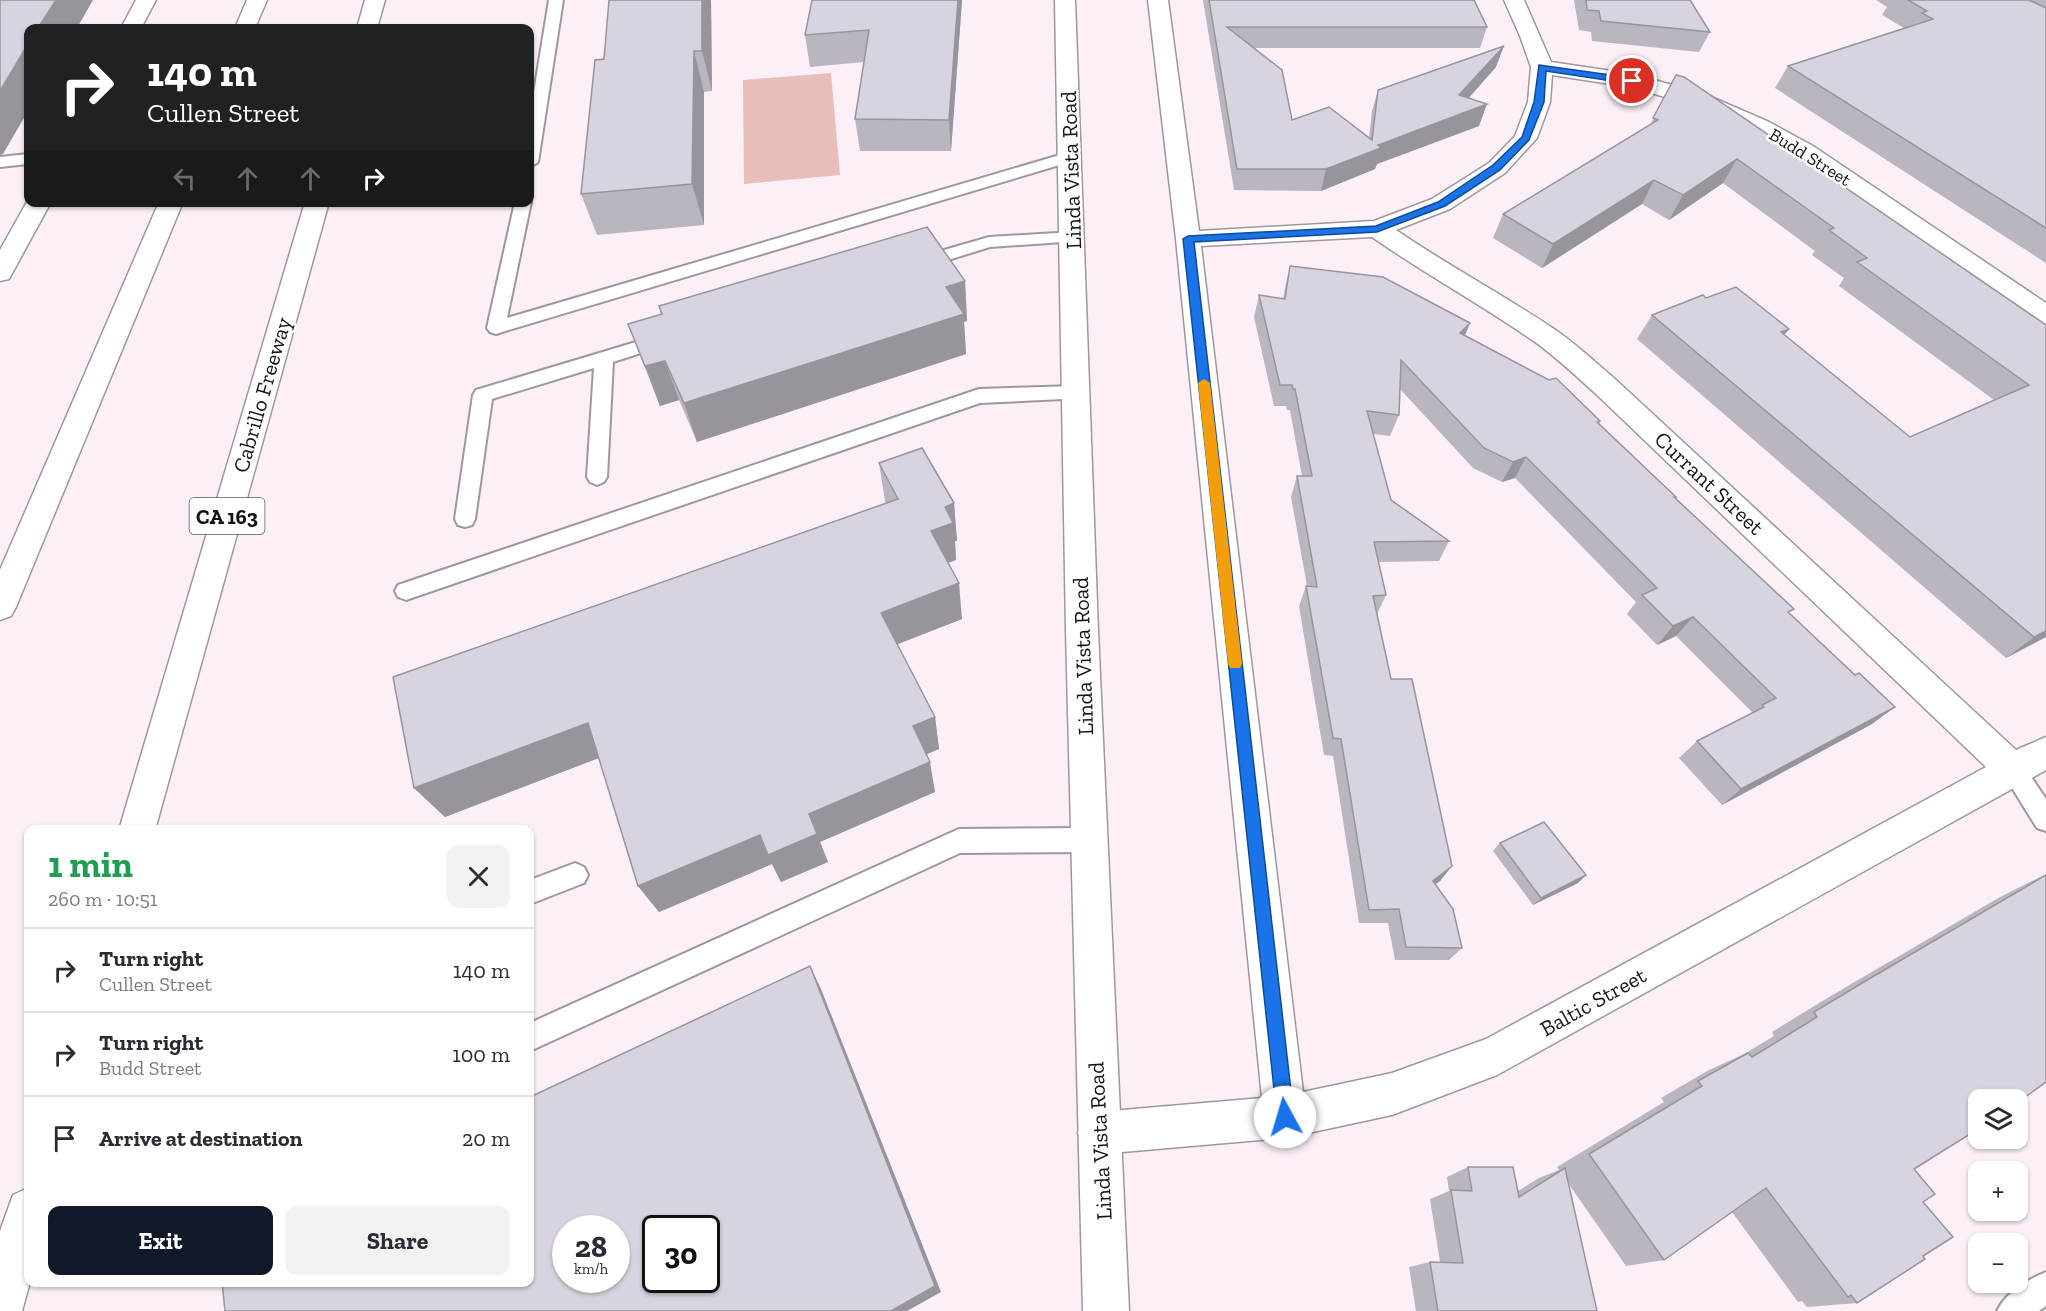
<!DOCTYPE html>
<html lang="en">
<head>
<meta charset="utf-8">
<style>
	:root { --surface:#fff; --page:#f2f2f3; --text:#2b2b33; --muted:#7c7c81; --line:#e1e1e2; --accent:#111827 }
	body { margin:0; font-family:"Zilla Slab",serif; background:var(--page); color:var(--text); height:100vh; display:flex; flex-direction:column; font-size:22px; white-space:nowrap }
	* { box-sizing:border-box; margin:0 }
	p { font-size:20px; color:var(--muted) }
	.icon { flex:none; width:33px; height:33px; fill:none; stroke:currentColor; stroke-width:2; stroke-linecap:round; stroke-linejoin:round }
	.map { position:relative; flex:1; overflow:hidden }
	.panel { position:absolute; left:24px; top:825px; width:510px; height:462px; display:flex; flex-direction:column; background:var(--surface); border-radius:12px; box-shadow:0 2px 4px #0004 }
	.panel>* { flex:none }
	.guide { position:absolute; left:24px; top:24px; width:510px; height:183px; border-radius:12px; box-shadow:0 2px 4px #0004; background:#202124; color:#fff; overflow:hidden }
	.tools { position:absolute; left:1968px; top:1089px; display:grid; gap:12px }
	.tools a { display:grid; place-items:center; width:60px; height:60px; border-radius:12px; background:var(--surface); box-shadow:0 2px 4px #0004; font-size:30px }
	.speed { position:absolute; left:552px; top:1215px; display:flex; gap:12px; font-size:30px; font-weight:700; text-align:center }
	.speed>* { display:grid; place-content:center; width:78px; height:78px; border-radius:50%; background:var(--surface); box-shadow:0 2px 4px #0004; line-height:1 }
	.speed small { font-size:15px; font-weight:400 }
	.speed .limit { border:3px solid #111; border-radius:9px; background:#fff; color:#111 }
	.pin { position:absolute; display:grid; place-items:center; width:51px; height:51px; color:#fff; margin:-26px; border:3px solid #fff; border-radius:50%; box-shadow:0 2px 6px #0007 }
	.me { position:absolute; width:66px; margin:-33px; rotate:354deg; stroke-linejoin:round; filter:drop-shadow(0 0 4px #0008) }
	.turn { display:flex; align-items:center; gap:21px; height:126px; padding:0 24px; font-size:27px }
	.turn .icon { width:78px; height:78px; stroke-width:2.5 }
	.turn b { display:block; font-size:42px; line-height:51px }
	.lanes { display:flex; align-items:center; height:57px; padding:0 24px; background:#0003; justify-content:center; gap:30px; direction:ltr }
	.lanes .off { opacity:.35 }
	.round { display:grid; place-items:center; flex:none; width:63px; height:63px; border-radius:12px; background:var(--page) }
	.head { display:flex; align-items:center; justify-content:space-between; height:102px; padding:0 24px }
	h1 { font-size:36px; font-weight:700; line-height:45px; color:#1e9e55 }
	.primary-button { display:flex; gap:12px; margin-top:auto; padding:12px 24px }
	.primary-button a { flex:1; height:69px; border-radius:12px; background:var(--accent); color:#fff; font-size:24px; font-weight:700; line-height:69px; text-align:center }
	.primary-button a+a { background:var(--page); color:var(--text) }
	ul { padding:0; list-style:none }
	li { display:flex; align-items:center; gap:18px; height:84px; padding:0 24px; border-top:2px solid var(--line) }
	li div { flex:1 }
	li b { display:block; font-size:22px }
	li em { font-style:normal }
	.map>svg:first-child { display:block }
</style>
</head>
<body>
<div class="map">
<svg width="2046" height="1311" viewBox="0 0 2046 1311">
	<rect width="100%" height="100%" fill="#fbeff8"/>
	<path fill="#e8bebb" d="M831,73L840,175L744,184L743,80Z"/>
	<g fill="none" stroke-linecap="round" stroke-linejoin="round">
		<g stroke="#a1969e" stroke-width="4">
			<g id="service">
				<path d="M549,0H563L538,162L530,167V117Z"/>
				<path d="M1070,152L1078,157L1076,160L502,332L496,334L490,332L487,328L515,202H530V199L531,202L507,318Z"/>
				<path d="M28,154V164L0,167V157Z"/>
				<path d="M1073,232L1079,233L1081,237L1079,241L990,247L919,269L913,267L910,263L913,259L989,237Z"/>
				<path d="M666,333L672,335L675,339L672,343L613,362L607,477L604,482L597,485L590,482L587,477L594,368L492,399L475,519L472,525L465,527L458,525L455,519L473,395L476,390Z"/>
				<path d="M1077,386L1084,388L1087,393L1084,398L980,403L406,600L398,597L395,591L398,585L979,389Z"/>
				<path d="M2013,759L2021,762L2046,799V831L2037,828L2001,770L2005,762Z"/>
				<path d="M1089,828L1098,832L1101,840L1098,848L1089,852L960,853L530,1051V1023L950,833L959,829Z"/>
				<path d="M575,863L584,867L588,875L584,883L530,904V880Z"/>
				<path d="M2046,1272V1306L2039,1311H1997C2005,1293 2028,1279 2046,1272Z"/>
			</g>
		</g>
		<g stroke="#a1969e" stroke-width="3">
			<g id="minor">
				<path d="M136,0H156L141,28H121Z"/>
				<path d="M1148,0H1168L1199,231L1374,221L1432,199L1489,163L1515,136L1528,102L1531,67L1520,36L1504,0H1524L1551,62L1632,74L1702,93L1769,122L1813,146L2046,303V325L2037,322L1797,156L1753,132L1686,103L1630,87L1552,75L1550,102L1537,138L1505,173L1450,209L1396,230C1447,265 1502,294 1554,329C1575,343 1595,362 1615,379L2016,750L2046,737V770L1497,1075L1392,1115L1285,1138L1099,1154L1084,1148L1078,1133L1084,1118L1099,1112L1262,1098L1176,239ZM1372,237C1425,274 1482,305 1535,342C1556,357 1576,376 1595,393L1986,767L1486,1039L1392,1073L1303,1092L1201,246Z"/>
				<path d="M28,200V202H51L9,279L0,281V250Z"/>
			</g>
		</g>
		<g stroke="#a1969e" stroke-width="3">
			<path id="primary" d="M1055,0H1075L1098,631L1129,1311H1083L1066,631Z"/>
		</g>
		<g stroke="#a1969e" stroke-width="3">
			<g id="motorway">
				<path d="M247,0H267L255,28H235Z"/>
				<path d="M365,0H385L377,28H357Z"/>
				<path d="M159,202H183L16,607L11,616L0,620V570Z"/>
				<path d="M305,202H329L155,830H119Z"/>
				<path d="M28,1188L30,1282L22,1311H0V1231L13,1195Z"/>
			</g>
		</g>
		<use href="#service" fill="#fff" fill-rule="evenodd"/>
		<use href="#minor" fill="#fff" fill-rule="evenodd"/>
		<use href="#primary" fill="#fff" fill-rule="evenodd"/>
		<use href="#motorway" fill="#fff" fill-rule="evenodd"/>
	</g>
	<g fill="#bbb5c0">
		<path d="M711,0L712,91L704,92V225L597,235L581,194L604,59Z"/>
		<path d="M962,0L951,151H860L855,119L864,62L810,67L805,35Z"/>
		<path d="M1203,0H1474L1487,27L1480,48H1255L1292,120L1369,138L1372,111L1378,90L1496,67L1468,98L1479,126L1377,164L1375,169L1321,191L1234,190Z"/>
		<path d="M1574,0H1690L1710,32L1699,52L1592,41L1591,32L1579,30Z"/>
		<path d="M1876,0H2046V263L1775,88L1788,66L1904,28L1882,15L1887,7Z"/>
		<path d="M1676,75L2046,325V637L2006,658L1637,339L1652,315L1706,298L1789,329L1784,335L1910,437L1994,400L1839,286L1844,278L1812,255L1815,251L1723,183L1669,220L1642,204L1542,268L1493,238L1503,214L1650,125Z"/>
		<path d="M1290,266L1470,323L1465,335L1600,421L1599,424L1676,497L1675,498L1789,613L1872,724L1722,805L1679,758L1697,741L1753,713L1676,636L1657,645L1627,614L1636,602L1515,478L1502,482L1473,468L1400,389L1399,415L1390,436L1373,434L1391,500L1449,541L1439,561L1378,562L1386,595L1377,614L1391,679L1452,866L1440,881L1435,884L1462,948L1449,960H1395L1388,923H1359L1333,756L1324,755L1299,606L1306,586H1307L1291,497L1297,476H1302L1290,410H1287L1286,406H1274L1254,317L1259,295L1283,299L1285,288Z"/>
		<path d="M965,281L967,321L964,322L966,354L697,442L679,400L660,406L628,324L661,314L659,306Z"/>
		<path d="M879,463L954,503L957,541H955L956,560L948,563L962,619L897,644L935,717L939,749L926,754L935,792L820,842L828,862L781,882L772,864L659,912L638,886L599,758L445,817L414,788L886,503L885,501Z"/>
		<path d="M1500,843L1586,875L1578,883L1533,905L1493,851Z"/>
		<path d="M2046,874V1082L1914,1169L1923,1202V1256L1857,1303L1807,1307L1802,1301L1798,1302L1732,1212L1664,1260L1626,1266L1568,1183L1597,1311H1416L1409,1267L1430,1262H1440L1430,1199L1449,1191L1447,1177L1468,1167L1518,1191L1539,1178L1559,1170L1557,1167L1664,1102L1661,1098L1709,1070L1744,1054L1774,1036L1772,1032L1829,997L2000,897Z"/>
	</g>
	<g fill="#98949c">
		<path d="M56,0H93L77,28H38Z"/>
		<path d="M702,0H711L712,91L702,51Z"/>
		<path d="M958,0H962L951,151L949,120Z"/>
		<path d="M28,44V111L3,154L0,155V91Z"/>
		<path d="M1504,46L1496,67L1452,117L1459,95Z"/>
		<path d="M694,51L704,92V225L692,184Z"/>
		<path d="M1487,104L1479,126L1377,164L1375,169L1321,191L1326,169L1378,145Z"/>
		<path d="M1737,159L1723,183L1669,220L1683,195Z"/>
		<path d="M1654,180L1642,204L1542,268L1553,244Z"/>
		<path d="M965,281L967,321L964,322L966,354L697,442L684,403L946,287Z"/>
		<path d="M1470,323L1461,345L1460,333Z"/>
		<path d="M1789,329L1771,353L1781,332Z"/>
		<path d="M665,361L679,400L660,406L645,366Z"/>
		<path d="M1526,457L1515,478L1502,482L1513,462Z"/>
		<path d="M954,503L957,541H955L956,560L935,567L931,531L945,507Z"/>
		<path d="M959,583L962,619L888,648L881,613Z"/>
		<path d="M1693,617L1676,636L1657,645L1673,626Z"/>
		<path d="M2046,631V637L2006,658L2034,637Z"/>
		<path d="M1895,707L1872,724L1722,805L1741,789Z"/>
		<path d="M935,717L939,749L918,758L913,726Z"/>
		<path d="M588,723L609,754L445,817L414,788Z"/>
		<path d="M930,762L935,792L820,842L828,862L781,882L772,864L659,912L638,886Z"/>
		<path d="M1452,866L1440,881L1421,895L1433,881Z"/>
		<path d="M1586,875L1578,883L1533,905L1541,898Z"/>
		<path d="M810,966L821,989L941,1292L907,1311H891Z"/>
	</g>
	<g fill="#d9d3df" stroke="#98949c" stroke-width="1.5" fill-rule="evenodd">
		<path d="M0,0H56L38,28H28V44L0,91Z"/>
		<path d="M609,0H702V51H694L692,184L581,194L595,60L604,59Z"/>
		<path d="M812,0H958L949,120L855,119L869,30L805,35Z"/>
		<path d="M1209,0H1474L1487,27H1227L1282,70L1292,120L1329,107L1372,140L1378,90L1504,46L1459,95L1487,104L1378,145L1381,148L1326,169H1237Z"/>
		<path d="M1586,0H1690L1710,32L1601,21L1599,11L1587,10Z"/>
		<path d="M1908,0H2029L2046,8V228L1788,66L1933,19L1922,13L1927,11Z"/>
		<path d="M1676,75L1684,77L2046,325V631L2034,637L1652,315L1703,295L1706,298L1736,287L1789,329L1781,332L1910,437L2029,385L1857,262L1867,258L1829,230L1834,228L1737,159L1683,195L1654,180L1553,244L1503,214L1658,120L1653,118Z"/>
		<path d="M927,227L965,281L946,287L964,314L684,403L665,361L645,366L628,324L662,314L659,306Z"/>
		<path d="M1290,266L1383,277L1470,323L1460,333L1549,380L1556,378L1600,421L1597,422L1676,497H1674L1794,609L1788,612L1855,675L1859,673L1895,707L1741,789L1697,741L1764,707L1762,705L1776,698L1693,617L1673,626L1642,595L1657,588L1526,457L1513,462L1484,448L1401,360L1399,415L1367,411L1391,500L1449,541L1374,542L1386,595L1373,596L1391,679H1412L1452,866L1433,881L1453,909L1462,948L1406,947L1399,909L1369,910L1341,739L1333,738L1306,586L1317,587L1297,476H1312L1295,389H1293L1292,385H1280L1259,295L1285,299Z"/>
		<path d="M922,448L954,503L945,507L953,523L931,531L959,583L881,613L935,717L913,726L930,762L809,814L817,834L768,855L760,835L638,886L588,723L414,788L393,677L898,499L879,463Z"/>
		<path d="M1544,822L1586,875L1541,898L1500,843Z"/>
		<path d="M2046,875V1082L2018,1102V1100H1978V1129L1914,1169L1935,1194L1923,1202L1953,1237L1923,1256L1925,1259L1857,1303L1851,1295L1848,1297L1766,1188L1664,1260L1589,1154L1702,1086L1698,1081L1748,1053L1752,1057L1817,1017L1814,1012L1874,976Z"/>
		<path d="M810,966L935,1286L891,1311H225L222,1282H530V1097ZM566,1228H616V1280H566ZM656,1228H706V1280H656Z"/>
		<path d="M1468,1167H1513L1519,1197L1565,1168L1597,1311H1438L1430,1262L1463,1263L1451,1190L1472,1191Z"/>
	</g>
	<path fill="#1a73e8" stroke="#114b97" stroke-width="1.5" d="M1539,65L1632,78L1637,81L1632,84L1546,71L1544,102L1529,140L1500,170L1445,206L1377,232L1194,242L1294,1117L1291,1123L1285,1125L1279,1123L1277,1117L1183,239L1188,236L1376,226L1438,202L1493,165L1522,137L1534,102Z"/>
	<path fill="#f59e0b" d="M1204,379L1210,383L1242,664L1240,668H1230L1228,664L1198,383Z"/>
	<g text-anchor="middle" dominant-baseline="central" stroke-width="5" stroke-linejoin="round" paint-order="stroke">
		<g font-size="18" fill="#161215" stroke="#fff">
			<text transform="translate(1810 157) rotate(32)">Budd Street</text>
		</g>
		<rect fill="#fff" stroke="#5c595b" stroke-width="1.5" x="189.5" y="498" width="75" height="36" rx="4.5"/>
		<g font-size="21" font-weight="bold" fill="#161215">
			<text x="227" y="516">CA 163</text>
		</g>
		<g font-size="22" fill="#161215" stroke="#fff">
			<text transform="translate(1071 170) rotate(-92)">Linda Vista Road</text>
			<text transform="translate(262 395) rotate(-74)">Cabrillo Freeway</text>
			<text transform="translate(1709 483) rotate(43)">Currant Street</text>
			<text transform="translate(1083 656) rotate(-92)">Linda Vista Road</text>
			<text transform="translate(1593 1002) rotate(-29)">Baltic Street</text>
			<text transform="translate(1100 1141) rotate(-93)">Linda Vista Road</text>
		</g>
	</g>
</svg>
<div class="tools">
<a><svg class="icon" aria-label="layers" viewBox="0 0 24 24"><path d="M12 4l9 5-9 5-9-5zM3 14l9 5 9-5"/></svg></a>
<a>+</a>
<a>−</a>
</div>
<div class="speed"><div>28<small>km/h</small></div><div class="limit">30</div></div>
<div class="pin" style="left:1632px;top:81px;background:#d93025"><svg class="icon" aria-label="arrive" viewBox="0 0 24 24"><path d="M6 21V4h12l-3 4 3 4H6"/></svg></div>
<svg class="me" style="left:1285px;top:1117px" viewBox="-20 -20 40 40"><circle r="19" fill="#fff"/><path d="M0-13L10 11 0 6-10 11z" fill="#1a73e8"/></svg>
<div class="guide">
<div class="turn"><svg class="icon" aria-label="right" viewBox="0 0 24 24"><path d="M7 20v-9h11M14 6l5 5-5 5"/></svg><div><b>140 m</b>Cullen Street</div></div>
<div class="lanes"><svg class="icon off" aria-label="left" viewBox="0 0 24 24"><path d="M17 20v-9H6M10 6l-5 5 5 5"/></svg><svg class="icon off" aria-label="ahead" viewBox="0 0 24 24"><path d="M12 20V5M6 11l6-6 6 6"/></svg><svg class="icon off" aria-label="ahead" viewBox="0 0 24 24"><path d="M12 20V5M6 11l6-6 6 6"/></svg><svg class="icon" aria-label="right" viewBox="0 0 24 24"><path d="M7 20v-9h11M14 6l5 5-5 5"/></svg></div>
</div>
<section class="panel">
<div class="head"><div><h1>1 min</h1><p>260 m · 10:51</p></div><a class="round"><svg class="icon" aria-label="close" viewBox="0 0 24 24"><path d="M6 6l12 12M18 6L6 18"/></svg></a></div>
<ul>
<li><svg class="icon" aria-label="right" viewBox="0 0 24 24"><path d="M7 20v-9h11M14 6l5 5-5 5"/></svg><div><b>Turn right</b><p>Cullen Street</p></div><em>140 m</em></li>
<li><svg class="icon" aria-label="right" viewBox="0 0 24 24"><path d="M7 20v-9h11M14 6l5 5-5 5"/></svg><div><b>Turn right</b><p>Budd Street</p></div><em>100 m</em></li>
<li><svg class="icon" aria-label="arrive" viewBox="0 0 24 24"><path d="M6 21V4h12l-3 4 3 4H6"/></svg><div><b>Arrive at destination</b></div><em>20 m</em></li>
</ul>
<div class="primary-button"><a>Exit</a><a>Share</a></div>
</section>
</div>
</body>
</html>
